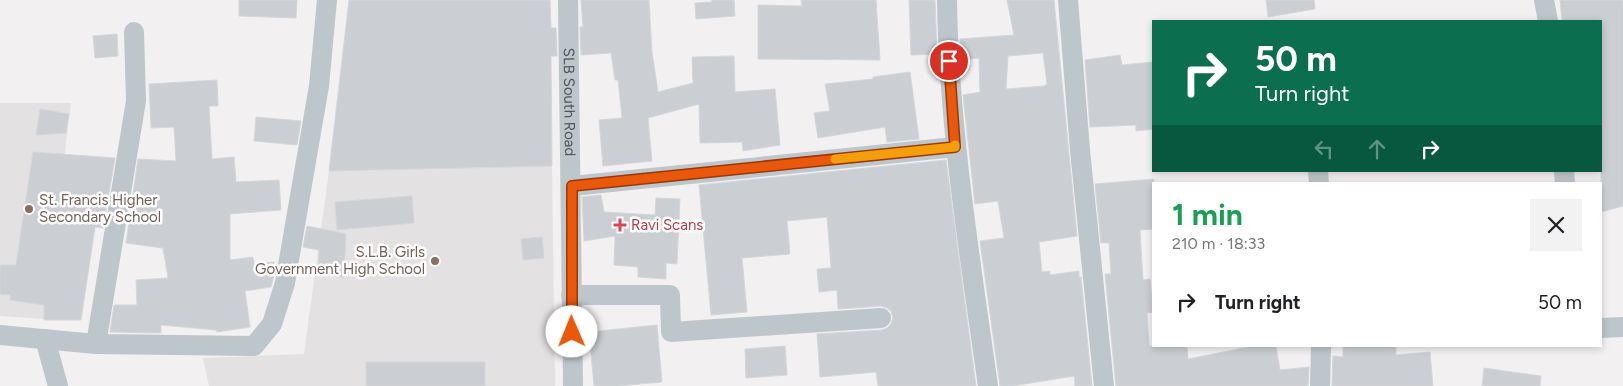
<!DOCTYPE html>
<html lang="en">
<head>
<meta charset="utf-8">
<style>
	:root { --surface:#fff; --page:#f2f2f2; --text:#202124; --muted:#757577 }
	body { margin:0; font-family:Figtree,sans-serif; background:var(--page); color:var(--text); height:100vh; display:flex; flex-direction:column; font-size:19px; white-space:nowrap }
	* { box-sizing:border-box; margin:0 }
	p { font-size:16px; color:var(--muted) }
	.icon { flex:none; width:28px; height:28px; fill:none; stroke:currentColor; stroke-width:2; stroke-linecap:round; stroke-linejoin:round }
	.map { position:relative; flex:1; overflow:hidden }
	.sheet { position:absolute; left:1152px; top:182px; width:450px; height:165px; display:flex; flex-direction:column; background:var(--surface); border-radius:0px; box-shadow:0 2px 8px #0003 }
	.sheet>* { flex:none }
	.guide { position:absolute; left:1152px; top:20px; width:450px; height:152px; border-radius:0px; box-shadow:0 2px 8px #0003; background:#0b6e4f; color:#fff; overflow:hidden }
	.pin { position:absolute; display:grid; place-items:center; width:42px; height:42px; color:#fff; margin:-21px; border:2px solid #fff; border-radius:50%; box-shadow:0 1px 5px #0007 }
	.me { position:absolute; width:55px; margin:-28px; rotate:359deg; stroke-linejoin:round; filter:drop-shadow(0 0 4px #0008) }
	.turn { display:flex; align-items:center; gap:18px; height:105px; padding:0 20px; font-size:22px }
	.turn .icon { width:65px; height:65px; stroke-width:2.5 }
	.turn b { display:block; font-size:35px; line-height:42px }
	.lanes { display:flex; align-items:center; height:48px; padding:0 20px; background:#0003; justify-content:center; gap:25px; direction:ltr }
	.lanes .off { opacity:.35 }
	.round { display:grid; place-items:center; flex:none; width:52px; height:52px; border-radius:0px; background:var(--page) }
	.headline { display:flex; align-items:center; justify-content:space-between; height:85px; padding:0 20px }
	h1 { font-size:30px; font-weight:700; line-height:38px; color:#1e9e55 }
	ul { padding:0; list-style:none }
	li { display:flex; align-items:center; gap:15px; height:70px; padding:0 20px }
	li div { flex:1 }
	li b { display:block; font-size:19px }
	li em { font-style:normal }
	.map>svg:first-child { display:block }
</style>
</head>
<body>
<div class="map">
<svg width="1623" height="386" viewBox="0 0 1623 386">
	<rect width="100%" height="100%" fill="#f2f0f0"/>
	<g fill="#e3e1e1">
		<path d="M0,103H71L44,319L0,316Z"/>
		<path d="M552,166L555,386H209L203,358L304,354L329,171Z"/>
	</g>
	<g fill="#cbced2" stroke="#d4d7da" fill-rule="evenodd">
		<path d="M239,0H297L296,18L239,16Z"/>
		<path d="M349,0H550L551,28H556L557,56H551L552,166L329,171Z"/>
		<path d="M581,0H649L652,52L658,92L693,83L692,57L734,56L735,92L775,89L780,145L743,151L742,142L700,143L699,104L648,118L652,161L603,166L599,120L622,118L618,80H615L611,53L581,55L580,27H583Z"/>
		<path d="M712,0H734L735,16L696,19L695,3L712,2Z"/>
		<path d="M801,0H876L880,60L758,59V5L802,6Z"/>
		<path d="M909,0H935L937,54L911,55Z"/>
		<path d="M1007,0H1054L1077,236L1039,242L1042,272L1050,271V275L1079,271V277H1081L1092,386H1075L1074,376L1013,386H1000L980,241L1004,238L998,201L975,204L963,95L980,92L979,58L961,60L960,39L1014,35ZM1043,53L1047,84L1044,86L1006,89L1008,56Z"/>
		<path d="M1266,0H1314L1315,9L1268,17Z"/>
		<path d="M1560,0H1623V206L1601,212V21H1562Z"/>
		<path d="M117,34L118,56L95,58L93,36Z"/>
		<path d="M1120,55L1122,65L1154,62V129L1136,131V125L1090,127L1085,60Z"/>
		<path d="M910,72L919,139L887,142L885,127L818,138L814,113L830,111L825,84L873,79V77Z"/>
		<path d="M217,80L218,106H209L212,159L234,157L236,182L279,180L281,210L230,214V260L253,257L254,264L274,262L275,271L271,287L245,291L250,327L217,332L216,330L161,325V333L110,332L114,305H137L136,280L168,278L163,248L126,243L138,159L176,161L174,127L151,128L149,84Z"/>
		<path d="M40,109L69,114L66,133L36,135Z"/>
		<path d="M256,117L301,121L297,145L254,141Z"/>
		<path d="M33,152L115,158L103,228L95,227L81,320H44V305L10,300L11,295L0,294V265H16Z"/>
		<path d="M946,160L976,386H878L876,372L820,377L817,334L882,330L887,328L891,324L893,318L891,311L887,308L881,306L838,309L837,290L819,292L817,269L831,268L827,217L787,221L790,254L742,258L747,312L711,315L699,185Z"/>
		<path d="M1154,179V229L1140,230L1143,280L1150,279L1153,312L1147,313L1149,346H1187L1188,359L1254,346H1276L1280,370L1309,367L1308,386H1116L1105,274H1111L1109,243H1101L1095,184Z"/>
		<path d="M601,195L604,212L655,215L656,198L680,199L677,264L666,263V279L638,277V267L614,265L615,236L584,241L582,197Z"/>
		<path d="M412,196L414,223L337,230L335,202Z"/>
		<path d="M307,226L346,234L344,277L318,275L319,250L303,247Z"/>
		<path d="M542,237L544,258L523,260L521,239Z"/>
		<path d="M657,325L662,382L618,386H594L589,332Z"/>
		<path d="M785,346L787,375L746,378L745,349Z"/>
		<path d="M1343,346H1396V355L1430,352L1433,386H1332L1333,356L1343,357Z"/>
		<rect x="366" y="362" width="119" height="24"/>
		<path d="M1484,368L1541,376L1540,386H1482Z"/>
	</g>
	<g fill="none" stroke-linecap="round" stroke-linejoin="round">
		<g stroke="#bdc6cb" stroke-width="20">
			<path id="s1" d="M568,0L573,386"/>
			<path d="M947,0C949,130 970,258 988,386"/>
			<path d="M1068,0L1080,150L1104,386"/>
			<path d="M1544,0L1548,21"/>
			<path d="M1318,171L1319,184"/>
			<path d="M1564,171L1565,184"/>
			<path d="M572,186L955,147"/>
			<path d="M571,295H670L671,332L881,318"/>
			<path d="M1601,328L1623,327"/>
			<path d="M0,335L96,344L254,346L272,324L285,283L319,86L327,0"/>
			<path d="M45,339L58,386"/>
			<path d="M96,344L136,101L134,32"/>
			<path d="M1320,386L1321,346"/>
		</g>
	</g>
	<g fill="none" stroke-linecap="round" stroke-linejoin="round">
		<g stroke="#983908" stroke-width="12">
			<path id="route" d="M572,332V186L955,147L949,61"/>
		</g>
		<use href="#route" stroke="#ea580c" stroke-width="9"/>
		<path stroke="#f59e0b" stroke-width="9" d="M835,159L955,147V145"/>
	</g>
	<g fill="#8d6e63" stroke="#fff" stroke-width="2">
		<circle cx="29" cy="209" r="5"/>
		<circle cx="435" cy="261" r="5"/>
	</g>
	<path fill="#e0444e" stroke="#fff" stroke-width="2" d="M617.5 217.5h5v5h5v5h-5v5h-5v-5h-5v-5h5z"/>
	<g text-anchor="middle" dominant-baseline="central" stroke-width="5" stroke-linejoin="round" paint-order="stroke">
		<g font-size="15" fill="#4a565b" stroke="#fff">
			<text stroke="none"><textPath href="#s1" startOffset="102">SLB South Road</textPath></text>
		</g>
		<g font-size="15" fill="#785e54" stroke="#fff" text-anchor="start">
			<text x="39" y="200">St. Francis Higher<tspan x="39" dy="17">Secondary School</tspan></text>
			<text x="425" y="252" text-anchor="end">S.L.B. Girls<tspan x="425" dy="17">Government High School</tspan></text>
		</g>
		<g font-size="15" fill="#be3a42" stroke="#fff" text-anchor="start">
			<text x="631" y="225">Ravi Scans</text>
		</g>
	</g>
</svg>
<div class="pin" style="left:949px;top:61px;background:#d93025"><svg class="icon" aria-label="arrive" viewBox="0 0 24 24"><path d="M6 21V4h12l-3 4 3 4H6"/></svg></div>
<svg class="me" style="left:572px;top:332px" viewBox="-20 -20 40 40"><circle r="19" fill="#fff"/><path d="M0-13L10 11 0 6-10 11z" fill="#ea580c"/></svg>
<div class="guide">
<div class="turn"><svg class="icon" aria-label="right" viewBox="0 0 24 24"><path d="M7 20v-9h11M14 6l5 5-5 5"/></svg><div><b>50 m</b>Turn right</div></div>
<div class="lanes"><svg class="icon off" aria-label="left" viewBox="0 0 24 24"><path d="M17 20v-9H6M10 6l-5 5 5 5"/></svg><svg class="icon off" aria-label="ahead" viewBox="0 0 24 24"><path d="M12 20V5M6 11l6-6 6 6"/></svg><svg class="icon" aria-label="right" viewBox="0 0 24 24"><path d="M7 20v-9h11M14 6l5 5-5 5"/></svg></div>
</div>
<section class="sheet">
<div class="headline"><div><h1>1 min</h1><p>210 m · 18:33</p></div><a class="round"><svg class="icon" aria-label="close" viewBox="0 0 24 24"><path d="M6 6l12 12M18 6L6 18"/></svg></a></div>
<ul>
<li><svg class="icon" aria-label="right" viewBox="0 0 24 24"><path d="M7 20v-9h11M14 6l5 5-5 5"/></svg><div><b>Turn right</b></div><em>50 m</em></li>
</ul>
</section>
</div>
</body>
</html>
